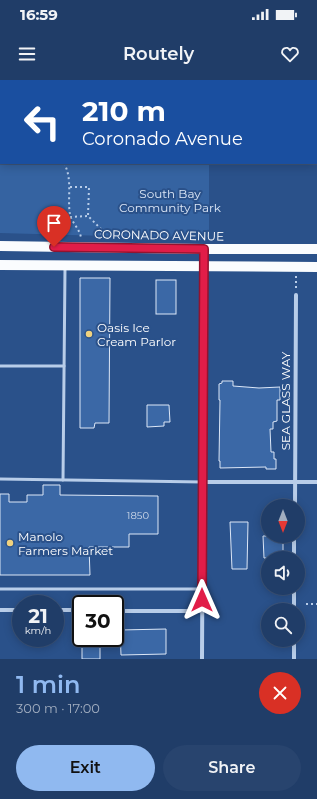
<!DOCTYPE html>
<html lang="en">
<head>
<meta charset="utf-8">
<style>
	:root { --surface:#203d68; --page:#28446e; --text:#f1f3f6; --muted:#a2aec0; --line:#3d567c; --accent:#90b9f0 }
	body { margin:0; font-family:Montserrat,sans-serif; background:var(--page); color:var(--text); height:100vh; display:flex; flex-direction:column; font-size:15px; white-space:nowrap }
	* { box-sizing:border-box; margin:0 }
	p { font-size:13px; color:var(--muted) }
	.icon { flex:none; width:22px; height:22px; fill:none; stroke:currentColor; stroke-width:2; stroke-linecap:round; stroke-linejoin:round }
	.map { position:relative; height:579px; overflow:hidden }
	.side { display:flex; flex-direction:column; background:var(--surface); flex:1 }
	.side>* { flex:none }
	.guide { position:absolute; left:0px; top:0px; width:317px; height:84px; box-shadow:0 2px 10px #0003,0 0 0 1px var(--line); background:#1a4fa0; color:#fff; overflow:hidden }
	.needle { width:26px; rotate:180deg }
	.controls { position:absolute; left:261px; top:419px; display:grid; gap:8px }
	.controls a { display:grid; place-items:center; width:44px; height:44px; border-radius:50%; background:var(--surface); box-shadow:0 2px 10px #0003,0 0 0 1px var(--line); font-size:20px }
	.speed { position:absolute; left:12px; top:515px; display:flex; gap:8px; font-size:20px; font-weight:700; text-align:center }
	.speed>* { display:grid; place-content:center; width:52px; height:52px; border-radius:50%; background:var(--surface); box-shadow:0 2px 10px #0003,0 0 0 1px var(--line); line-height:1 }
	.speed small { font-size:10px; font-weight:400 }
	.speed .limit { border:2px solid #111; border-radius:6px; background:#fff; color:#111 }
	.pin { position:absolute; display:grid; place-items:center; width:34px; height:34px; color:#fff; margin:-41px -17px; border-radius:50% 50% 50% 0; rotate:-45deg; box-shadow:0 0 4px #0007 }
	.pin .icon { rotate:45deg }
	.me { position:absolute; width:44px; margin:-22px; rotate:0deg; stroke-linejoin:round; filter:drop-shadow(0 0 3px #0008) }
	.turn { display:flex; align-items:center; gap:14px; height:84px; padding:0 16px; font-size:18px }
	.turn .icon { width:52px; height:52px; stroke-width:2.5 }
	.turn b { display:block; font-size:28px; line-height:34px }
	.round { display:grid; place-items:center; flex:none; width:42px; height:42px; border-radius:21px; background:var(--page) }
	.summary { display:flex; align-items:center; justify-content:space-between; height:68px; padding:0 16px }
	h1 { font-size:24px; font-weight:600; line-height:30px; color:var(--accent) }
	.action { display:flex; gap:8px; margin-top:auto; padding:8px 16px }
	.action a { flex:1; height:46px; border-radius:24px; background:var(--accent); color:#111; font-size:16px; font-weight:600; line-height:46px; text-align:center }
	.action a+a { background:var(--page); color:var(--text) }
	.status { display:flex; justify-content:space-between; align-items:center; height:28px; padding:0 20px; background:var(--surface); direction:ltr }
	.status svg { height:11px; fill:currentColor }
	header { display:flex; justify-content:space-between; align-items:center; height:52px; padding:0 16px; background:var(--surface); font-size:18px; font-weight:600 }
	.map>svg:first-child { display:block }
</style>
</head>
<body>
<div class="status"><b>16:59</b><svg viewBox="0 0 49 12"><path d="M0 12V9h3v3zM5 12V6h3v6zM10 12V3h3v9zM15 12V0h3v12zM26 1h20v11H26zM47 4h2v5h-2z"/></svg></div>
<header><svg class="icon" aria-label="menu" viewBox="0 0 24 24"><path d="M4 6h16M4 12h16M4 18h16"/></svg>Routely<svg class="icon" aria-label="heart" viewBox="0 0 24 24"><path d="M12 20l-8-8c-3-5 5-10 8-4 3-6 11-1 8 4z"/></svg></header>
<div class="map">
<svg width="317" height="579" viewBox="0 0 317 579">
	<rect width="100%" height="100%" fill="#2a518a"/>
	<path fill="#3563a1" d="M0,0H209L1,1V83H209V157L107,156L0,153Z"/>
	<g fill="#3b68a6" stroke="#dce7f7">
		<path d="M80,198H110L109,343H95L94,348H80Z"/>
		<rect x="156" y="200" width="20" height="34"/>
		<path d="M222,301H233V306L259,308L280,307V320H277V341L273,342V349H270L271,372H274V379H276V389H266V387L220,388V381H219L220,320H219V304L222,303Z"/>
		<path d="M147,325H169L170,342H164V346L147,347Z"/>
		<path d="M43,405H60V415L158,416V454H129V467H89L90,495H0V414H9V422H27V415H43Z"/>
		<path d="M230,442H248L247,489H232Z"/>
		<path d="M263,456H283V478H264Z"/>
		<path d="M166,549V574L121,575L120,550Z"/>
		<rect x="82" y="558" width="18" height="21"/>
	</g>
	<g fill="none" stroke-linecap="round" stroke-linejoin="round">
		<g stroke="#b8cde9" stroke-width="2" stroke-dasharray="2 3" stroke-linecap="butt">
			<path d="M54,1V0"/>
			<path d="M64,83C73,100 67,117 70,135C72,143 80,149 81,158"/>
			<path d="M0,84L1,83"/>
			<path d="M70,107H89L88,136"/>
			<path d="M55,157L70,137L88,136L101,149L102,159"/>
			<path d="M296,196V208"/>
			<path d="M306,524H317"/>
		</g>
		<g stroke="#b8cde9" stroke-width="3">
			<path d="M0,286H64"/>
			<path d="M0,399L203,402"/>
			<path d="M63,400L65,188"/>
			<path d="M0,509H202"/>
		</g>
		<g stroke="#b8cde9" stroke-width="4">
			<path d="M203,402H317"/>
			<path d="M295,426L296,215"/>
			<path d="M294,478V456"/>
			<path d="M0,530H21"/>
			<path d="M55,530H81"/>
			<path d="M294,530V508"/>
			<path d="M115,531H202"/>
			<path d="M202,579L204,187"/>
			<path d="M294,579V560"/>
		</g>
		<path stroke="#e2ebf8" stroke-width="8" d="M204,169V186"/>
		<g stroke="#fafcfe" stroke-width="10">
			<path d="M0,166L204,169H317"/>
			<path d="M0,185L317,187"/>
		</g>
	</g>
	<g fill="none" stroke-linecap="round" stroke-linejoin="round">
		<g stroke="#92132f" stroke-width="10">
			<path id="route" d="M54,167L204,169L202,520"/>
		</g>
		<use href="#route" stroke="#e11d48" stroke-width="7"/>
	</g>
	<g fill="#f0d27f" stroke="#2a518a" stroke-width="1.5">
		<circle cx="89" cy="254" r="4"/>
		<circle cx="10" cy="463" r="4"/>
	</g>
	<g text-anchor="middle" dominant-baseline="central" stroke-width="4" stroke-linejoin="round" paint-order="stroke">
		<g font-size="10" fill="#ced9e9">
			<text x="138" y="435">1850</text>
		</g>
		<g font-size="12" fill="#dce7f7" stroke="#2a518a">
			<text x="170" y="113">South Bay<tspan x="170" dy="14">Community Park</tspan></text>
		</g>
		<g font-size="12" fill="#fff" stroke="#2a518a">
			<text transform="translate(159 155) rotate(1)">CORONADO AVENUE</text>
			<text transform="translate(285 321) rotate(-90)">SEA GLASS WAY</text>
		</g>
		<g font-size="12" fill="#fff" stroke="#2a518a" text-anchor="start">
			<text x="97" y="247">Oasis Ice<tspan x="97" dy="14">Cream Parlor</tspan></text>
			<text x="18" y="456">Manolo<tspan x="18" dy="14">Farmers Market</tspan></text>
		</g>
	</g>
</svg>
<div class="controls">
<a><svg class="needle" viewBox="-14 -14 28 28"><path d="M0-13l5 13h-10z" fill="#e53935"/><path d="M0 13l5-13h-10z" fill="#a2aec0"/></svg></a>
<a><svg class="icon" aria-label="sound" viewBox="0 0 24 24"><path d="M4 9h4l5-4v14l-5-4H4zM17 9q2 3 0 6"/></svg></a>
<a><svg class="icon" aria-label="search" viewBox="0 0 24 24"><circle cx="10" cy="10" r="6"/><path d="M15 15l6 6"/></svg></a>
</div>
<div class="speed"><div>21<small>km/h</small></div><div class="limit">30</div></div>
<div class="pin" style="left:54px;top:167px;background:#d93025"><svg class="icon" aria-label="arrive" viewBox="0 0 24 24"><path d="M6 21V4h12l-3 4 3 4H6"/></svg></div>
<svg class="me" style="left:202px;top:520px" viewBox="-20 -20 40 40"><path d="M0-17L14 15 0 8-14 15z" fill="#e11d48" stroke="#fff" stroke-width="4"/></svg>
<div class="guide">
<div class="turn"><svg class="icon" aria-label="left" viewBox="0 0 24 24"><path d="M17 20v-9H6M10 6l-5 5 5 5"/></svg><div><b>210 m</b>Coronado Avenue</div></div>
</div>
</div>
<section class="side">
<div class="summary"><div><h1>1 min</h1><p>300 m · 17:00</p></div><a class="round" style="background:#d93025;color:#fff"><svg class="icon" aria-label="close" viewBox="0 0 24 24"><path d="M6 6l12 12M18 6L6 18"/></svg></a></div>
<div class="action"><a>Exit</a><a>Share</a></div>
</section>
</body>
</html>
